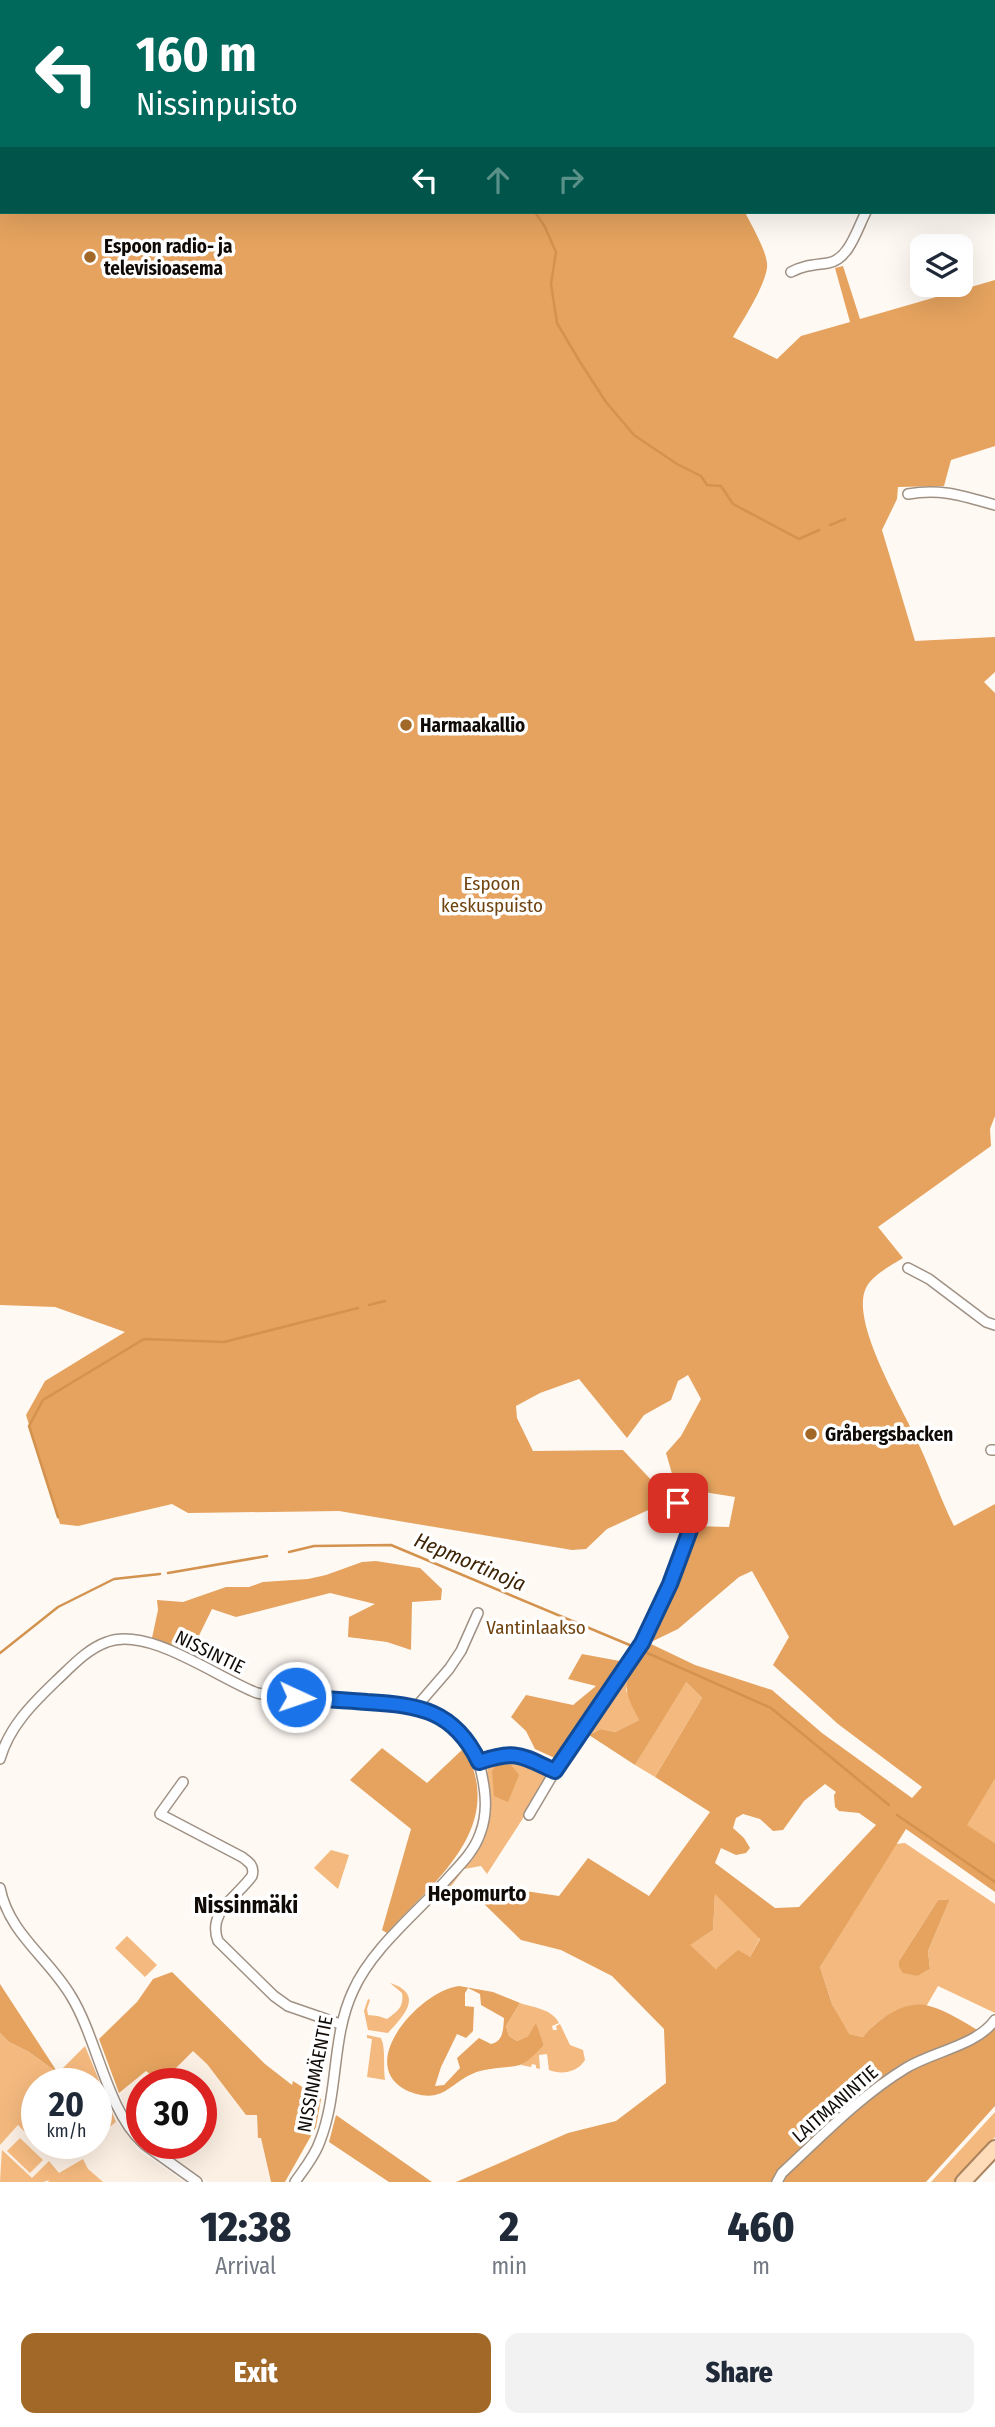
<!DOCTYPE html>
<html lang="en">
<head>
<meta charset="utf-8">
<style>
	:root { --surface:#fff; --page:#f2f2f3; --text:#1f2937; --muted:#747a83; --accent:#a26827 }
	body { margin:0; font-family:"Fira Sans Condensed",sans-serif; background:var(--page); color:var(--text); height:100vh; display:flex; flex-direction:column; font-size:26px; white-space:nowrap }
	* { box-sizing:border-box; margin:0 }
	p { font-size:23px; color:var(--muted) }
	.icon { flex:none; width:38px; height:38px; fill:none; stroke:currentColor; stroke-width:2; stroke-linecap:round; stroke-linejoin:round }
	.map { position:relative; height:2182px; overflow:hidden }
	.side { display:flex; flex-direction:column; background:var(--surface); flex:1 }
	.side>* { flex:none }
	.hud { position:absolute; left:0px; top:0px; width:996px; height:214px; box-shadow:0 7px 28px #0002; background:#00695c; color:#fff; overflow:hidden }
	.controls { position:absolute; left:910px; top:234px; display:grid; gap:14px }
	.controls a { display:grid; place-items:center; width:63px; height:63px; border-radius:14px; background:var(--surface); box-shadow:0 7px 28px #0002; font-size:35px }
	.speed { position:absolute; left:21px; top:2068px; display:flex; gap:14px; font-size:35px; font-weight:700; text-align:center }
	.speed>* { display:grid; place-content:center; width:91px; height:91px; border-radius:50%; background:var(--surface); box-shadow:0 7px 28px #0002; line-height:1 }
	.speed small { font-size:18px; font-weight:400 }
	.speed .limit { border:10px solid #d22; background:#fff; color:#111 }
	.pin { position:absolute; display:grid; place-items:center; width:60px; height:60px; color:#fff; margin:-30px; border-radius:14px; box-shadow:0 4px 10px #0006 }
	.me { position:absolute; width:77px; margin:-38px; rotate:93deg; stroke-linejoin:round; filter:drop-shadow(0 0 5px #0008) }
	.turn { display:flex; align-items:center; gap:24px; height:147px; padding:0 21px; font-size:32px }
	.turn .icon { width:91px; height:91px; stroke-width:2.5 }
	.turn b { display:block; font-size:49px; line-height:60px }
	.lanes { display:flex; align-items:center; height:66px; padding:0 21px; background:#0003; justify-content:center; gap:35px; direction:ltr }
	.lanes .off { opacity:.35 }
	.eta { display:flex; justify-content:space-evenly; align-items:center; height:119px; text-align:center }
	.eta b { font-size:42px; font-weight:800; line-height:49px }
	.primary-button { display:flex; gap:14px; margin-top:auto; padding:14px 21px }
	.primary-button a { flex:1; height:80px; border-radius:14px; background:var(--accent); color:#fff; font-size:28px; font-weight:800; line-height:80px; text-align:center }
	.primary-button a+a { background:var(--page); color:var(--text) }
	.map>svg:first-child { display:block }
</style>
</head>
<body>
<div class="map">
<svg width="995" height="2182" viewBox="0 0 995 2182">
	<rect width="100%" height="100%" fill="#fff9f3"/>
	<g fill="#fcefe3">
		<path d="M193,2050L207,2064L246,2115H257L258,2137H261L270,2182H208L153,2144H201V2084H142V2132L130,2117L119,2093L146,2070L160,2083Z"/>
		<path d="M37,2105V2144H96V2113L113,2116L139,2151L185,2182H0V2145Z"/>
	</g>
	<g fill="#f4b97e" fill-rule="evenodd">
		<path d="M634,1664L626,1690L639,1720L615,1732L601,1729L589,1735Z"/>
		<path d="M685,1681L702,1698L655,1777L635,1765Z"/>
		<path d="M509,1759C529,1762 539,1761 547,1781L487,1874L481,1866L464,1869L449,1889L445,1887C460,1869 484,1836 489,1813C491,1801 484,1771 489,1765C493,1758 502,1759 509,1759Z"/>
		<path d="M995,1779V1843L966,1825Z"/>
		<path d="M905,1843L995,1904V2013L938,1986L927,2005C899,2009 882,2013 863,2037L848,2034L832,2004L820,1967L895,1844ZM950,1899L928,1951L930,1969L918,1976L899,1967V1961L938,1900Z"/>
		<path d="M331,1850L349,1855L338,1889L314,1868Z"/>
		<path d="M715,1893L760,1938L750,1957L716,1969L689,1945L713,1930Z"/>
		<path d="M127,1936L157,1965L145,1977L115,1948Z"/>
		<path d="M390,1983C425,1994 404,2016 388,2033L368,2030L364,2011L368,1999L370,2000L367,2009L368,2015L378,2016L387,2019C398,2011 404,2007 402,1993Z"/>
		<path d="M520,2003C535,2008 552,2009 559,2023L552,2026L553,2030H557L556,2026L560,2024L570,2045L583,2050L585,2060C577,2073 561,2075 549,2070L547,2054L539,2055L540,2069L536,2068V2065L532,2064L531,2067L521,2065L544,2045L536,2024L528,2036L517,2041L509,2036L506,2026Z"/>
		<path d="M0,2033L9,2042L29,2052L58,2073L85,2046L116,2122L96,2137V2084H37V2138L33,2140L18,2125L0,2145Z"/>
		<path d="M367,2035L381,2038C386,2048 383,2067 385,2080L367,2077L372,2039L367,2038Z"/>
		<path d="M995,2112V2137L954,2182H931Z"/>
		<path d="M20,2138L43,2160L30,2173L7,2151Z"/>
		<path d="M2,2150L32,2178L49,2161L59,2173L83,2159L88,2169L103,2182H48L49,2180L43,2182H0Z"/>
	</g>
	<g fill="#e5a35f" fill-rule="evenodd">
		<path d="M0,0H745L2,2V212H745C751,225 769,254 767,268C764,288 743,320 733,337L777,359L801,336L850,322L835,268L843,266L860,319L995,280V446L951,460L944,486L898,487L897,499L882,530L915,641L995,637V672L984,682L995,693V1116L990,1129L991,1146L878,1227L903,1258C892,1265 872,1275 866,1288C849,1323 906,1413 920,1447C932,1473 941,1500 954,1526L995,1504V1779L967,1825L995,1843V1892L906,1829L820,1967L832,2004L849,2034L863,2037C876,2020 906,1999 929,2006C947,2010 966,2024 983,2033L995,2019V2106L926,2182H456L568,2133L616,2121L666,2083L664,2029L612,1976L561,1950L521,1940L481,1901L483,1893L491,1886L559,1896L588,1858L649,1896L710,1812L655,1777L702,1698L686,1682L635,1765L589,1735L601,1729L615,1732L639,1720C635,1711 626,1697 627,1688C627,1673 638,1654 648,1643L680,1569L694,1526L729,1527L735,1497L685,1489L677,1491L666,1453L681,1436L701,1399L688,1375L678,1381L671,1400L644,1415L627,1438L579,1379L540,1393L516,1406L517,1418L533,1451L623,1450L670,1500L607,1529L586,1549L572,1550L339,1511L188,1513L172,1504L78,1526L60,1524L26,1415L45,1381L125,1332L55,1307L0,1305ZM752,1571L789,1637L773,1665L838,1724L922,1787L912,1798L822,1733L772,1690L695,1665L649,1643L678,1629L739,1577ZM825,1784L836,1792L834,1795L835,1807L839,1811L859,1813L876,1825L799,1907L775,1908L715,1863L721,1848L736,1855L746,1853L750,1848L744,1838L733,1828L736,1818L743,1814L760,1819L773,1831L783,1830L804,1801ZM715,1894L760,1939L750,1957L738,1950L716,1969L690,1945L713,1930Z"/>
		<path d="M376,1561L420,1568L442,1589L441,1600L412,1602L411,1650L387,1642L348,1637L349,1617L375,1604L330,1593L236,1617L212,1609L189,1656L152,1638L158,1610L157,1600L183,1602L226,1587H249L263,1582L308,1579L326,1575L362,1562Z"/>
		<path d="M582,1654L625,1662L577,1730L559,1760L535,1749L526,1731L511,1717L526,1695L573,1705L596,1686L568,1679Z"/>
		<path d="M382,1748L427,1783L464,1748C508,1827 435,1880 387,1933L382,1930L411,1829L350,1780Z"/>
		<path d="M497,1764L511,1765L519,1775L508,1802L494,1796L492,1771Z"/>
		<path d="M950,1899L928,1951L930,1969L918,1976L903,1973L899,1967V1961L938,1900Z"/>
		<path d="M172,1972L265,2064L292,2085L293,2081L321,2099L316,2127L285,2182H271L261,2138H258L257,2115H246L207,2064L193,2051L161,2083L146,2071L119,2093L99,2039L137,2002L153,1979Z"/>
		<path d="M0,1984L58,2073L29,2052L9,2042L0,2033Z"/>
		<path d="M459,1986L493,1992L520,2003L506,2026L509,2036L517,2041L528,2036L536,2023L544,2045C538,2051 528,2062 520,2065C504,2069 487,2067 472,2074C459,2079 449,2092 435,2095C425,2097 413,2094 404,2089C356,2061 422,1990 459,1986ZM468,1988L480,1994L481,2005L504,2018C503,2029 504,2041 491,2044L479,2038L457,2058L460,2068L444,2085L435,2086L441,2067L457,2034L466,2038L473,2031L474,2007L465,2006V1993Z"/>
		<path d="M336,2115L432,2182H389L329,2142Z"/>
	</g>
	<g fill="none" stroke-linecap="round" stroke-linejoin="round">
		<g stroke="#d3924e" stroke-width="2.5">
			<path d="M313,0V2"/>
			<path d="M535,212L545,227L556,252L551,284L557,323L580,362L606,402L634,435L677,464L701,476L707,485L721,486L733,504L799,539L819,530"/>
			<path d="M830,525L845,519"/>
			<path d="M369,1305L385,1301"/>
			<path d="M58,1517L29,1426L43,1400L144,1339L224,1342L358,1308"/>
			<path d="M289,1552L314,1546L391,1545L632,1646"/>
			<path d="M168,1573L267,1556"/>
			<path d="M645,1652L771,1708L889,1805"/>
			<path d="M0,1653L58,1607L114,1579L160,1574"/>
			<path d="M897,1815L995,1882"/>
		</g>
		<g stroke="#9f9184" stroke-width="12">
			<g id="street">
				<path d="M142,2L143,0"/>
				<path d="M994,80H995"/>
				<path d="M994,196H995"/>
				<path d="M791,272C804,265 814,265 828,263C849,260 857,229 866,212"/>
				<path d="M908,494C941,488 963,496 995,505"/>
				<path d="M908,1268L929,1279L986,1322L995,1325"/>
				<path d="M991,1450H995"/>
				<path d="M417,1706L449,1669L461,1651L478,1613"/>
				<path d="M0,1759C9,1727 32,1704 56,1681C71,1667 87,1649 107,1642C148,1626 216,1677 257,1693L273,1696L417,1706C447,1717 473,1739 481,1771C486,1793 488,1813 480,1834C474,1851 461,1864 449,1877C418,1912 372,1948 353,1991C331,2038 339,2093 320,2141C315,2156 304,2169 295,2182"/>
				<path d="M479,1762C517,1749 521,1756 555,1771L642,1643L669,1584L690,1530L678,1503"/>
				<path d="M183,1782L160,1814L242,1857C249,1862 255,1866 252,1876C236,1898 207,1912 218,1941L274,1996L288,2006L340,2024"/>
				<path d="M529,1815L555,1771"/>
				<path d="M0,1888C9,1934 49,1958 71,1996C97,2038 107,2110 142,2142"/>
				<path d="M144,2144L197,2182"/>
				<path d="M777,2182L782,2173C822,2136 860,2096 906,2068C934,2051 976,2046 995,2020"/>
			</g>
		</g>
		<g stroke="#ab835c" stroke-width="18">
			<path id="primary" d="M963,2182L995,2148"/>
		</g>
		<use href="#street" stroke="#fff" stroke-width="9"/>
		<use href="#primary" stroke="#fedcb9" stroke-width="14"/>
	</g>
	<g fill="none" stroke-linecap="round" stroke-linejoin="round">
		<g stroke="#114b97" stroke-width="18">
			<path id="route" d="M296,1697C320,1699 343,1700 367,1702C419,1705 454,1710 479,1762C517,1749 521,1756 555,1771L642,1643L670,1584L690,1530L678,1503"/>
		</g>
		<use href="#route" stroke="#1a73e8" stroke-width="12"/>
	</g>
	<g fill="#a26827" stroke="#fff" stroke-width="2.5">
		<circle cx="90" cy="257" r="7"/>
		<circle cx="406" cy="725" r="7"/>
		<circle cx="811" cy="1434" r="7"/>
	</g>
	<g text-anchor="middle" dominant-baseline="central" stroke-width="7" stroke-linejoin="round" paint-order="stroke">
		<g font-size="19" font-weight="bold" fill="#100b07" stroke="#fff" text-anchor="start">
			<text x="104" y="246">Espoon radio- ja<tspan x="104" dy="22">televisioasema</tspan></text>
			<text x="420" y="725">Harmaakallio</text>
			<text x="825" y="1434">Gråbergsbacken</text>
		</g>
		<g font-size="19" fill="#704410" stroke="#fff">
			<text x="492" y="883">Espoon<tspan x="492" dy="22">keskuspuisto</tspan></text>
			<text x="536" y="1627">Vantinlaakso</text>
		</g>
		<g font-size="19" fill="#100b07" stroke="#fff">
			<text transform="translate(210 1652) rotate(26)">NISSINTIE</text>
			<text transform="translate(315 2074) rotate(-79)">NISSINMÄENTIE</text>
			<text transform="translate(835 2104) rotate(-41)">LAITMANINTIE</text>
		</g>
		<g font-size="21" font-style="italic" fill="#3e2406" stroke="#fff">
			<text transform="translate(470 1562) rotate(23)">Hepmortinoja</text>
		</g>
		<g font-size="21" font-weight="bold" fill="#100b07" stroke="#fff">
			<text x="477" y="1894">Hepomurto</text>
		</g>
		<g font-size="23" font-weight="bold" fill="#100b07" stroke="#fff">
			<text x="246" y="1905">Nissinmäki</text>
		</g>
	</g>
</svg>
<div class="controls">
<a><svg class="icon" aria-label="layers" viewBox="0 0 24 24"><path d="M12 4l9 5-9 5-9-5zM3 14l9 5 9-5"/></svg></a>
</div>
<div class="speed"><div>20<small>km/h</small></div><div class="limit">30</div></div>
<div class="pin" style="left:678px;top:1503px;background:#d93025"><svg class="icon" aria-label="arrive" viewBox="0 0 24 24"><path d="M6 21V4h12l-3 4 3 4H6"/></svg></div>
<svg class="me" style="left:296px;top:1697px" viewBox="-20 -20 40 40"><circle r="17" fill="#1a73e8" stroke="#fff" stroke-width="3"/><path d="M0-11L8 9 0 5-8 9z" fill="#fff"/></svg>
<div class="hud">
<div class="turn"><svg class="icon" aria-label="left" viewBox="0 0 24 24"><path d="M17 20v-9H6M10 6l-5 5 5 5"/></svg><div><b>160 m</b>Nissinpuisto</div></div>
<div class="lanes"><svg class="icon" aria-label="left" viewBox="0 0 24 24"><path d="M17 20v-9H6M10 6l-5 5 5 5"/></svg><svg class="icon off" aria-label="ahead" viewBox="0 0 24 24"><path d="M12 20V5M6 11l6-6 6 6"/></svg><svg class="icon off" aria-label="right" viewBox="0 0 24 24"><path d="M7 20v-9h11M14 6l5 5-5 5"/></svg></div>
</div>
</div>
<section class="side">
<div class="eta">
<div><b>12:38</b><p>Arrival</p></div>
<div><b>2</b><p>min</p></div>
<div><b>460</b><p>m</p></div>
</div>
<div class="primary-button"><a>Exit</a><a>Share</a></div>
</section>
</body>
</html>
